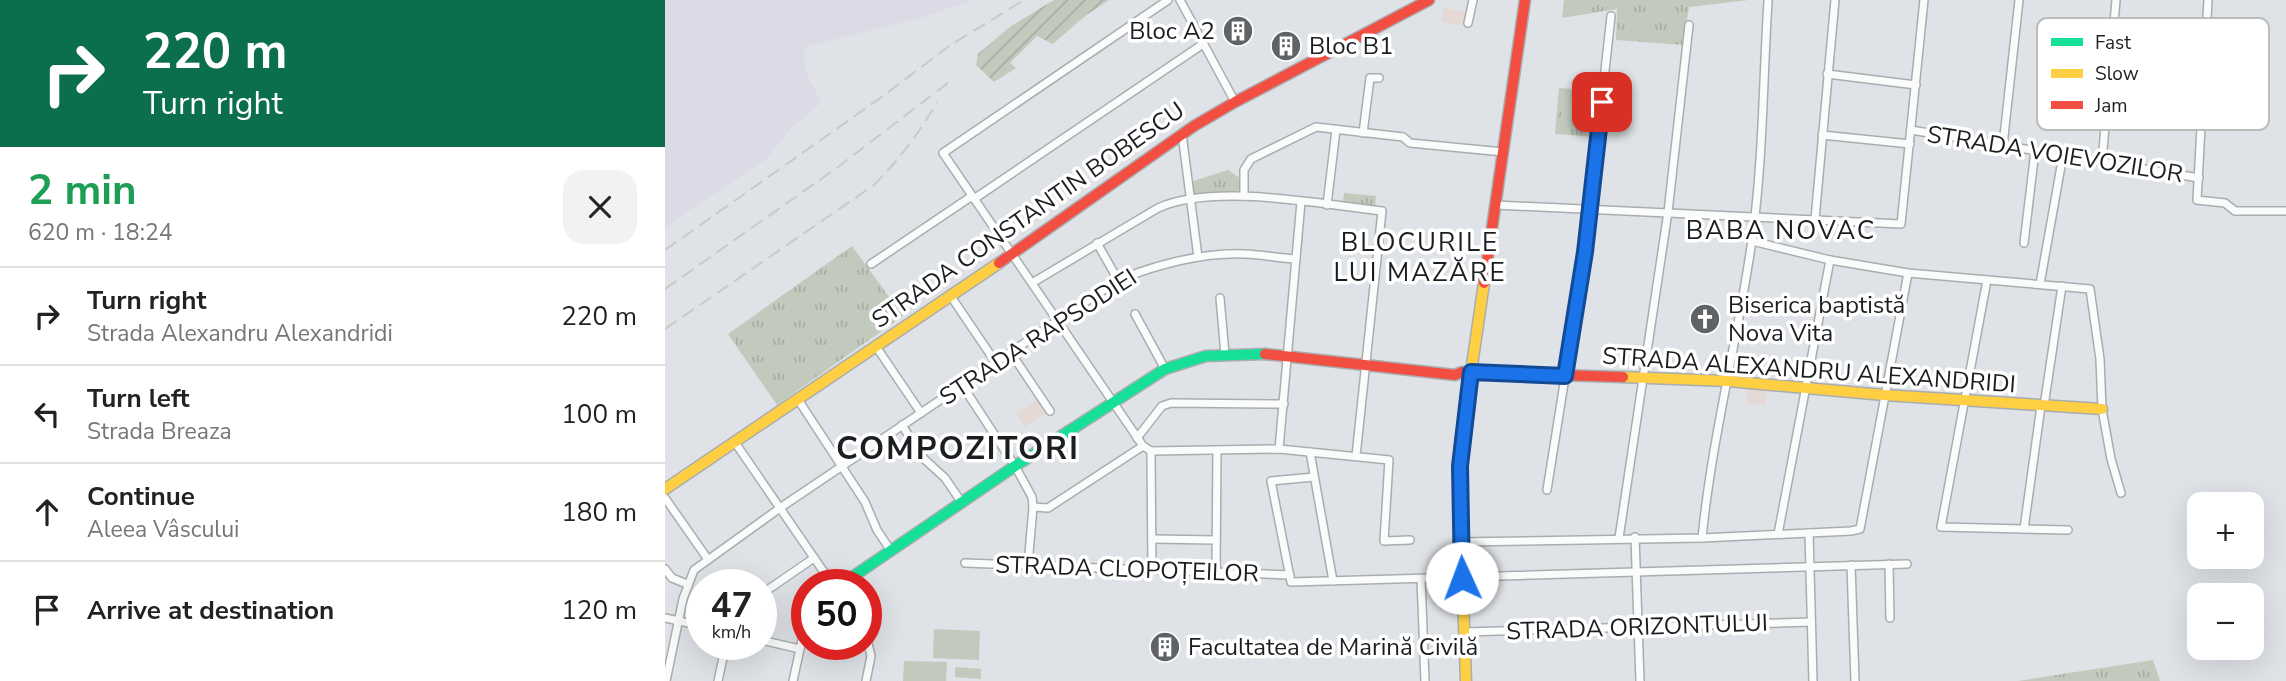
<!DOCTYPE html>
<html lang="en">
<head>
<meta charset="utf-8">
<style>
	:root { --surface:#fff; --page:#f2f2f2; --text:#222; --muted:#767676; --line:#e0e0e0 }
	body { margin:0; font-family:"Nunito Sans",sans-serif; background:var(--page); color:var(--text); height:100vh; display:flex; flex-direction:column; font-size:26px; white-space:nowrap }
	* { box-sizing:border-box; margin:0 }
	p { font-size:23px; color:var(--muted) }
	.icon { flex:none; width:38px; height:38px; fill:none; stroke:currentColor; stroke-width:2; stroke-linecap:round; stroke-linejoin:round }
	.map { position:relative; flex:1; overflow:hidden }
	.sheet { display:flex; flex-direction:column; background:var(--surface); width:665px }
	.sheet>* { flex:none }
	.hud { background:#0b6e4f; color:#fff; overflow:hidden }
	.buttons { position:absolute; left:1522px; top:492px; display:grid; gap:14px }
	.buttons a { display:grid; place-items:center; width:77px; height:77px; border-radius:14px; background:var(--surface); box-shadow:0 7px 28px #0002; font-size:35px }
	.speed { position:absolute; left:21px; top:569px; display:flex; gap:14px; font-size:35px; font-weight:700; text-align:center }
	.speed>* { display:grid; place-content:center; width:91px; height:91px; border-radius:50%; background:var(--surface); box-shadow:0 7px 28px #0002; line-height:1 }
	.speed small { font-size:18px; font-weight:400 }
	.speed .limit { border:10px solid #d22; background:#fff; color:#111 }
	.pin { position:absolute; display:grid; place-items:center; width:60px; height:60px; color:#fff; margin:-30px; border-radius:14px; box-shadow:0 4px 10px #0006 }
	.me { position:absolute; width:77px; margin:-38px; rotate:358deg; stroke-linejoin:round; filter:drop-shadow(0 0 5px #0008) }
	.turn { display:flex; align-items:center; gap:24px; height:147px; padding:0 28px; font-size:32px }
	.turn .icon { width:91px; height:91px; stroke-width:2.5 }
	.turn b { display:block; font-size:49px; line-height:60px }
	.round { display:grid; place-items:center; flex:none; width:74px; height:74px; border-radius:21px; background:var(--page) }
	.overview { display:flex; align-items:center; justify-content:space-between; height:119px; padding:0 28px }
	h1 { font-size:42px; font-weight:700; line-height:52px; color:#1e9e55 }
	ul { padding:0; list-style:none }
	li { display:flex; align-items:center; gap:21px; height:98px; padding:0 28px; border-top:2px solid var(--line) }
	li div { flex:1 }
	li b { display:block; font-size:26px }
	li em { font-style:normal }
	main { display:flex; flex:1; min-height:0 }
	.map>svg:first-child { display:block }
</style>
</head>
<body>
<main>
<section class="sheet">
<div class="hud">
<div class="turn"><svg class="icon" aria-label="right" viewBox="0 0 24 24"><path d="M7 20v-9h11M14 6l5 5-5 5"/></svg><div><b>220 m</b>Turn right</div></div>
</div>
<div class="overview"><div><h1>2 min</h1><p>620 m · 18:24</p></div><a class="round"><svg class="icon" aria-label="close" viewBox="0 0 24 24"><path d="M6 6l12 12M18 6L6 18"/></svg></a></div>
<ul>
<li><svg class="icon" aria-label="right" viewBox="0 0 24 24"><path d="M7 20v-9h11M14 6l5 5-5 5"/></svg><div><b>Turn right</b><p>Strada Alexandru Alexandridi</p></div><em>220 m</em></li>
<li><svg class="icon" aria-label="left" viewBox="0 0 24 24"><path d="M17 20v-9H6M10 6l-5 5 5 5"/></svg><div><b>Turn left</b><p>Strada Breaza</p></div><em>100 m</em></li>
<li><svg class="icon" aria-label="ahead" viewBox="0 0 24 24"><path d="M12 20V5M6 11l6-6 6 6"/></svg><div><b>Continue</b><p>Aleea Vâscului</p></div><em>180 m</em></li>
<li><svg class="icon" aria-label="arrive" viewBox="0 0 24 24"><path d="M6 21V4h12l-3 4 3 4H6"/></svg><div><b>Arrive at destination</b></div><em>120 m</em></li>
</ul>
</section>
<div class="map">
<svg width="1621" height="681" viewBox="0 0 1621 681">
	<defs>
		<pattern id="grass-tufts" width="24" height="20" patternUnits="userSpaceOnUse" patternTransform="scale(1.75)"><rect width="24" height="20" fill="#c2cabd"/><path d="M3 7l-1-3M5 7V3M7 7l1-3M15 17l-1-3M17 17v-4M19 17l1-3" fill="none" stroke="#a6ada2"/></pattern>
		<pattern id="garden-furrows" width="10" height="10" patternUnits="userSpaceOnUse" patternTransform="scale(1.75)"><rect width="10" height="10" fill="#c2cabd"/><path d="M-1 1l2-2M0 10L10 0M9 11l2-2" fill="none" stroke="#a6ada2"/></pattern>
	</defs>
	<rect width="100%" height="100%" fill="#dfe2e6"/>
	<path fill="#dddae7" d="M0,0H307L255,18L139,47L140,70L156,103L125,129L101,159L14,217L0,230Z"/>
	<g fill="#e5d9d6">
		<path d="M779,8L802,12L800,26L777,22Z"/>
		<path d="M1082,386L1102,388L1100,405L1081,403Z"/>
		<path d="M372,400L380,413L360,427L351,413Z"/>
	</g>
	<g fill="url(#grass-tufts)">
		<path d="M899,0H1084L1024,7L1018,45L951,40L952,9L897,18Z"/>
		<path d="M894,88L934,91L931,137L890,134Z"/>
		<path d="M563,170L575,178L574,190L569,194L531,195L529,193L528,181Z"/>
		<path d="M679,193L711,196L710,206L678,202Z"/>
		<path d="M187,246L238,316L112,405L63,334Z"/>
		<path d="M1488,660L1495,681H1353Z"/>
	</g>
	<path fill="url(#garden-furrows)" d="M389,0H444L420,16L388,44L372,36L345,63L351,68L329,82L311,65L313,54L346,26Z"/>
	<g fill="#c2cabd">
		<path d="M269,629L315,631L314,660L268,658Z"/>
		<path d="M239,661L282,662L281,681H238Z"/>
		<path d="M290,667L316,669V679L290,677Z"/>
	</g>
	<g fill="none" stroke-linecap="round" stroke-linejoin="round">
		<g stroke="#aaadaf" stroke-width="10">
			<g id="street">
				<path d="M515,0L570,102"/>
				<path d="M1543,0L1532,200L1560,203L1570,211H1621"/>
				<path d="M803,23L808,0"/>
				<path d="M1162,74L1251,85"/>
				<path d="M1246,130L1534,178"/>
				<path d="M698,133L705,78H714"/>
				<path d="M517,134L533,257"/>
				<path d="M1157,135L1245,144"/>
				<path d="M1338,145L1354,0"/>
				<path d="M1437,162L1451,0"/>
				<path d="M579,196V170L586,159L651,127L738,137L745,143L838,152"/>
				<path d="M309,199L538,44"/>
				<path d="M662,205L671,130"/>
				<path d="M830,205L1236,224L1259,0"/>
				<path d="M1150,219L1170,0"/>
				<path d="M1087,241L1165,260L1243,273L1425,289L1435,359L1437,409L1446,459L1456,493"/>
				<path d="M432,243L453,280"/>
				<path d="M1359,243L1370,151"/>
				<path d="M206,264L307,196"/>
				<path d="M1322,280L1276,527L1403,530"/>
				<path d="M367,283L493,208C549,183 655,204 717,211L691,456"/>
				<path d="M1375,284L1398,155"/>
				<path d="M285,295L331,363"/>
				<path d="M555,298L560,354"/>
				<path d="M470,314L500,369"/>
				<path d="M210,345L256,413"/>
				<path d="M346,353L385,411"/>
				<path d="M297,385L350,466L367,497L368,507L363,565"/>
				<path d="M132,398L200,502L212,530L226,551"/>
				<path d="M1379,406L1397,286"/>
				<path d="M237,425L257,457L280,478L297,503"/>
				<path d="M472,438L497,406L506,403L619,404"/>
				<path d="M69,441L167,584"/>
				<path d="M478,446L278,153L503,0"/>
				<path d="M614,449L636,202"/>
				<path d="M486,451L487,570"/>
				<path d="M645,452L668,581"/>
				<path d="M649,477L606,481L626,582L1242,564"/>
				<path d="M882,490L920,252L946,16"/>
				<path d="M0,498L42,558"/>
				<path d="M368,507L383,508L478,446L486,451L614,449L724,460L719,541L745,540"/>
				<path d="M1359,529L1376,406"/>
				<path d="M1144,533L1148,681"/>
				<path d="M1113,534L1165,260"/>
				<path d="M970,537L975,681"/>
				<path d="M954,538L1003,212L1024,25"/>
				<path d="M1037,538C1047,437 1073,339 1087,240C1098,162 1098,80 1103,1"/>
				<path d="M487,539L551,540"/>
				<path d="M796,542L1037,538L1186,531L1195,529L1243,273"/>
				<path d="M300,563L625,575"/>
				<path d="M1224,564L1225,618"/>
				<path d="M1186,565L1190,681"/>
				<path d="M0,569L7,578L22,584"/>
				<path d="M551,573L552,450"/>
				<path d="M756,579L760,681"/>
				<path d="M96,598L101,591L149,558"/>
				<path d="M0,618L37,626"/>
				<path d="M799,632L1146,622"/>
				<path d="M96,640L135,649"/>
				<path d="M1,681L18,599L29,570L115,508L453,280C494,264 537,252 581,254C598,255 614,258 631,259"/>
				<path d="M53,681L61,644"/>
				<path d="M128,681L142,617"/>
				<path d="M201,681L206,656L201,635"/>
			</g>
		</g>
		<g stroke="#aaadaf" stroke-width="13">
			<path id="fast" d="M177,584L350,466L500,369L541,356L600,354"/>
		</g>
		<g stroke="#aaadaf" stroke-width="13">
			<g id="slow">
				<path d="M958,377L1063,381L1219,395L1437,409"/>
				<path d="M0,489L334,263"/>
				<path d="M801,681L796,542L797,434L819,283"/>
			</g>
		</g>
		<g stroke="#aaadaf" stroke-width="13">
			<g id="jam">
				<path d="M334,263L529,126L570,102L764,0"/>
				<path d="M819,283L860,0"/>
				<path d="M600,354L790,375L797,372L958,377"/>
			</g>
		</g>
		<use href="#street" stroke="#fafbfb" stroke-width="7"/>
		<use href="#fast" stroke="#16e098" stroke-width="10"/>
		<use href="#slow" stroke="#ffcf43" stroke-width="10"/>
		<use href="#jam" stroke="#f24e42" stroke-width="10"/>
		<g stroke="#c9c9cb" stroke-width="2" stroke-dasharray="14 7" stroke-linecap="butt">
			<path d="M0,250L218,96L284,46L359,0"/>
			<path d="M0,289L173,167L284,82"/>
			<path d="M0,329L209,185C234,160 254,133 272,102"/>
		</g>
	</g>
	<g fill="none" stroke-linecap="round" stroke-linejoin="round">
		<g stroke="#114b97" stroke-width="18">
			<path id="route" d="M797,578L795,466L806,372L900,376L920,252L937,102"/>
		</g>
		<use href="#route" stroke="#1a73e8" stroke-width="12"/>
	</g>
	<defs>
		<g id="building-disc" transform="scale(1.575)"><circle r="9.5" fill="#606365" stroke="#fff"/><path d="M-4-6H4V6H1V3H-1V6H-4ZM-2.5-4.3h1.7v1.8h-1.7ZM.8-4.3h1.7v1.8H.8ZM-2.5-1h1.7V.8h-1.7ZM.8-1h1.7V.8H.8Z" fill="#fff"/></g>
		<g id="church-disc" transform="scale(1.575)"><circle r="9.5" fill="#606365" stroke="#fff"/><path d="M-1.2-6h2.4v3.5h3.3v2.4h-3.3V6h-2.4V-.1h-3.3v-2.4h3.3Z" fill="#fff"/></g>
	</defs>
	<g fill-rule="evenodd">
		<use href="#building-disc" x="573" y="31"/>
		<use href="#building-disc" x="621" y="46"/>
		<use href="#church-disc" x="1040" y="319"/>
		<use href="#building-disc" x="500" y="647"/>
	</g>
	<g text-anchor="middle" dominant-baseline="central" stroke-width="7" stroke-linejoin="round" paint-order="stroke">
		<g font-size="24" fill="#1b1e20" stroke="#fff" text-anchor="start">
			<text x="550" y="31" text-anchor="end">Bloc A2</text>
			<text x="644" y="46">Bloc B1</text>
			<text x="1063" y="305">Biserica baptistă<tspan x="1063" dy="28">Nova Vita</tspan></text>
			<text x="523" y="647">Facultatea de Marină Civilă</text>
		</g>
		<g font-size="24" fill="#1b1e20" stroke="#fff">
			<text transform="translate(1390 154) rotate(9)">STRADA VOIEVOZILOR</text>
			<text transform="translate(363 215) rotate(-35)">STRADA CONSTANTIN BOBESCU</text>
			<text transform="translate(373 337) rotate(-33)">STRADA RAPSODIEI</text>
			<text transform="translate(1144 370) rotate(4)">STRADA ALEXANDRU ALEXANDRIDI</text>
			<text transform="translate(462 569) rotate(2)">STRADA CLOPOȚEILOR</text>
			<text transform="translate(972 627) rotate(-2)">STRADA ORIZONTULUI</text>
		</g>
		<g font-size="26" letter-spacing="2" fill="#1b1e20" stroke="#fff">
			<text x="1116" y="230">BABA NOVAC</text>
			<text x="755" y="242">BLOCURILE<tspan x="755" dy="30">LUI MAZĂRE</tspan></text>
		</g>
		<g font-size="32" font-weight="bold" letter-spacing="2" fill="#1b1e20" stroke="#fff">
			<text x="293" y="448">COMPOZITORI</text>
		</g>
	</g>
	<rect x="1372" y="18" width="232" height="112" rx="10" fill="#fff" stroke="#bbbcbc" stroke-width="2"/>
	<rect x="1386" y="38" width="32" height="8" fill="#16e098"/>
	<rect x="1386" y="69" width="32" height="9" fill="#ffcf43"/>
	<rect x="1386" y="101" width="32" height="8" fill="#f24e42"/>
	<g font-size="19" fill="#1b1e20">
		<text x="1430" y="49">Fast</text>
		<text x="1430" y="80">Slow</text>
		<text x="1430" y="112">Jam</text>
	</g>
</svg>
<div class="buttons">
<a>+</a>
<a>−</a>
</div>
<div class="speed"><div>47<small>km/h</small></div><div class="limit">50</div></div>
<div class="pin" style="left:937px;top:102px;background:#d93025"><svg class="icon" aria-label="arrive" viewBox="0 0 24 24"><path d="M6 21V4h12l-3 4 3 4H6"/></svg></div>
<svg class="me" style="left:797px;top:578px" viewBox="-20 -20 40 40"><circle r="19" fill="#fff"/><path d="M0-13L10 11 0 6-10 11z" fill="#1a73e8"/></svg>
</div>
</main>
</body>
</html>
